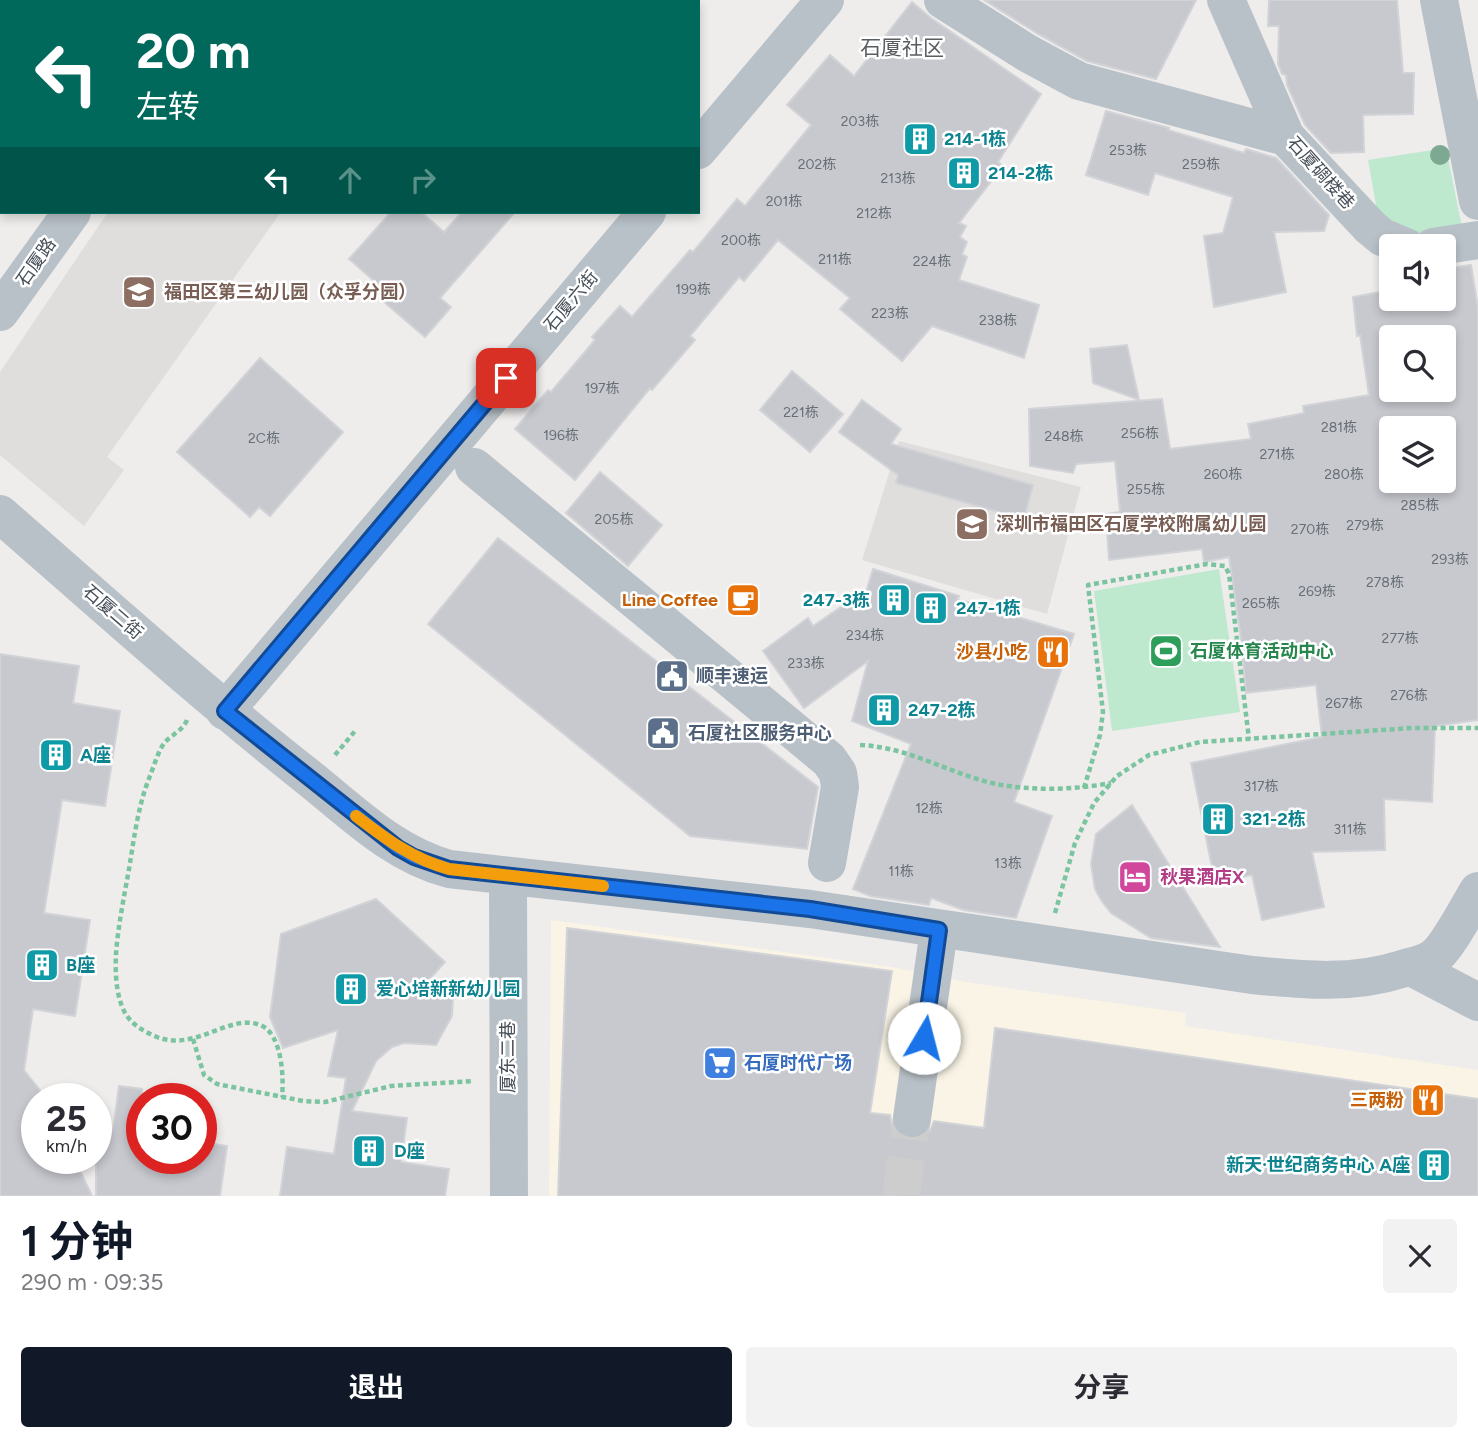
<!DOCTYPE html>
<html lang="zh">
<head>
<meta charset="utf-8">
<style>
	:root { --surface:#fff; --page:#f2f2f3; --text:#2b2b33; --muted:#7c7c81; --accent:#111827 }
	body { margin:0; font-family:Figtree,"Noto Sans SC",sans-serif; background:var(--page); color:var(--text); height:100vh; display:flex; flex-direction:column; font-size:26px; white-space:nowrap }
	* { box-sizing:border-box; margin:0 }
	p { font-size:23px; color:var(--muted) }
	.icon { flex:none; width:38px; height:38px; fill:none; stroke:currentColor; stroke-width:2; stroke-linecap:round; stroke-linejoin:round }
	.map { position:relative; height:1196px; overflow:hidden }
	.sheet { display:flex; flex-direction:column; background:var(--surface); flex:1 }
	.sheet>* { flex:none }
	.hud { position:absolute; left:0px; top:0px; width:700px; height:214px; box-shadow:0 4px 10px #0003; background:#00695c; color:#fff; overflow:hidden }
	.tools { position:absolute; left:1379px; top:234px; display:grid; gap:14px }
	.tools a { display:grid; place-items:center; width:77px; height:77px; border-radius:7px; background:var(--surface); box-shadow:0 4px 10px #0003; font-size:35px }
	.speed { position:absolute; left:21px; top:1083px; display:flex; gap:14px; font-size:35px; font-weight:700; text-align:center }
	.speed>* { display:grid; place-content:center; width:91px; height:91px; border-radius:50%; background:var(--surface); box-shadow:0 4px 10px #0003; line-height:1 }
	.speed small { font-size:18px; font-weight:400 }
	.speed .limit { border:10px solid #d22; background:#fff; color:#111 }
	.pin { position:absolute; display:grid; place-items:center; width:60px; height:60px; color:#fff; margin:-30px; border-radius:14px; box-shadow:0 4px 10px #0006 }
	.me { position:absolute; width:77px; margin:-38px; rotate:8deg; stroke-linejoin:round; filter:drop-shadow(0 0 5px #0008) }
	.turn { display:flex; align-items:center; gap:24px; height:147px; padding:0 21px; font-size:32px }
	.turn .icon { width:91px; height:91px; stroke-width:2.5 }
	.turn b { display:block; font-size:49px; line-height:60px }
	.lanes { display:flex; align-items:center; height:66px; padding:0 21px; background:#0003; justify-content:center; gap:35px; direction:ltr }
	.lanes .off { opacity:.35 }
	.round { display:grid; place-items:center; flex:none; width:74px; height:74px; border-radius:7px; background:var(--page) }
	.overview { display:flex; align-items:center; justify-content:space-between; height:119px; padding:0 21px }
	h1 { font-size:42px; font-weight:700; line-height:52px; color:var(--accent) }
	.cta { display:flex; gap:14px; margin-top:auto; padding:14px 21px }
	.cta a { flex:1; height:80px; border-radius:7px; background:var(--accent); color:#fff; font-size:28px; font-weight:700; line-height:80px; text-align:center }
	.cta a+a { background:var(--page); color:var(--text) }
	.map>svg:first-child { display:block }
</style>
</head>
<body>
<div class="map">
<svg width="1478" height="1196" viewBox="0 0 1478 1196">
	<rect width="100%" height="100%" fill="#efecec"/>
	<path fill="#f9f4e6" d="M551,920L892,967L972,983L1186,1013L1185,1026L1478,1070V1196H549Z"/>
	<g fill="#e0dddd">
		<path d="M108,212H281L107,457L124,470L84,526L0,455V372Z"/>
		<path d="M899,441L1081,487L1047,614L862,560Z"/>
	</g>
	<g fill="#bee9cf">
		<path d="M1446,148L1463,232L1426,239L1378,216L1368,160Z"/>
		<path d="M1219,569L1240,712L1112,731L1094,591Z"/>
	</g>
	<g fill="#c7c9cf" stroke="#d1d3d7" stroke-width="2" fill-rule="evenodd">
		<path d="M984,0H1196L1156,79L1087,61L1038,34Z"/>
		<path d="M1269,0H1397L1403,73H1414L1413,114L1363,115L1364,152L1331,153L1305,125L1287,85L1286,75L1282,74L1278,64L1279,26H1268Z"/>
		<path d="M912,2L931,18L1041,94L998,162L1003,166L959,223L966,226L960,237L967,242L962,254L967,257L959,280L1039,305L1024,358L932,326L902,361L840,309L850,298L778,240L744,281L739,277L690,336L695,340L652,390L650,388L575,480L515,429L548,390L551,392L595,340L592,337L620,306L632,317L690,250L693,252L737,199L745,206L811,125L787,105L830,55L854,76Z"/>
		<path d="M1106,111L1169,128L1168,130L1244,153L1246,149L1276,158L1329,215L1324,231L1274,232L1286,292L1214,307L1204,236L1223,233L1233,197L1155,173L1148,195L1086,175Z"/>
		<path d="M391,212H421L444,232L462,212H515L440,298L451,307L425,337L384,302L390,295L349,259Z"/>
		<path d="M1471,265L1478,308V720L1435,726L1432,802L1384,799L1385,850L1312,852L1324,907L1262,920L1252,875L1215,882L1191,763L1322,737L1316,685L1246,693L1241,639L1229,557L1204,562L1202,549L1109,560L1106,514L1120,512L1115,461L1076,464L1073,473L1030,466L1029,409L1162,399L1170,449L1251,439L1248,424L1304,413L1303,406L1369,395L1360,335L1357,336L1353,297L1391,290V299H1444V269ZM1391,338H1444V390H1391ZM1391,429H1444L1451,481H1391Z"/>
		<path d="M1127,345L1139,400L1093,383L1090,349Z"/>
		<path d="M260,358L343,432L270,516L259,507L250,517L177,452Z"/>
		<path d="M792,371L843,414L810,452L760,410Z"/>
		<path d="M862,400L901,429L891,444L1033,485L1024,519L896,483L898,475L839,432Z"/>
		<path d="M600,472L662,525L628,566L566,513Z"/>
		<path d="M498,538L818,787L807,849L690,836L428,624Z"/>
		<path d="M873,569L959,596L957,599L1074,634L1014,802L1052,816L1016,918L964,910L931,898L929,905L870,896L853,889L911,744L852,721L868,661L804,708L763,651L808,618L813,626L867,589Z"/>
		<path d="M0,654L79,666L73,703L120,711L105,806L62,800L44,913L90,920L75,1016L33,1009L24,1070L47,1099H37V1158H74L92,1196H0Z"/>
		<path d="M1132,805L1202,918L1220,947L1151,938L1111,913L1101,900L1095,889L1091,864L1096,834Z"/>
		<path d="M376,899L445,962L415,995L453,998L452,1016L436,1045L404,1043L392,1047L376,1061L352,1111L407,1118L401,1162L449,1169L445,1196H280L287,1147L334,1154L346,1078L328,1076L338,1030L283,1048L270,1017L281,934Z"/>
		<path d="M567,928L892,971L870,1113L890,1115L892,1127L899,1136L908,1139L921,1138L930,1131L934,1121L984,1128L995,1028L1478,1099V1196H558Z"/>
		<path d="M119,1086L142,1089V1158H201V1142L227,1146L220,1196H96V1129L113,1131Z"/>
	</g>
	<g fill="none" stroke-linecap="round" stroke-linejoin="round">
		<path stroke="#cdcdce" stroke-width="38" stroke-dasharray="38 19" stroke-linecap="butt" d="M901,1196L912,1118"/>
		<g stroke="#7ac4a0" stroke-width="4.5" stroke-dasharray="5 3.5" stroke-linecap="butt">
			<path d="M187,720C183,730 173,734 165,742C158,751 154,766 150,776C138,805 134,839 129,869C124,897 118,926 116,954C115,973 116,1000 127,1016C134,1026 145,1032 157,1037C196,1052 229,1013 260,1025C282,1033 284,1077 282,1097"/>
			<path d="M860,745C909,747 950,774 996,784C1033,791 1074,790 1111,783"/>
			<path d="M335,755L355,731"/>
			<path d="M1084,788L1100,735L1103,712L1088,585L1207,564L1225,566L1229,574L1249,739"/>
			<path d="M1055,913L1075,843L1094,803L1117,776L1149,755L1200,742L1412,728H1478"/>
			<path d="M193,1039L204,1075L217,1084L303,1101L325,1102L391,1086L474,1081"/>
		</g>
		<g stroke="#b9c1c8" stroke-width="38">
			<path d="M943,0L1027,53L1079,81L1286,137"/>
			<path d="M1226,0L1286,137L1370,227L1382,237L1406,247"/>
			<path d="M1439,0L1478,201"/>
			<path d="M221,2L222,0"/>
			<path d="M698,150L825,0"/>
			<path d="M1433,247L1478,240"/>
			<path d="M0,312L72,212"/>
			<path d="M474,467L829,760L838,773L840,787L827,863"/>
			<path d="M0,514C102,603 202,693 308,777C352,812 393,854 449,869L810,909L1252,975C1304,980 1352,985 1402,969C1412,966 1424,964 1433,958C1447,949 1468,907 1478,891"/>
			<path d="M225,711L647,212"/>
			<path d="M508,876L509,1196"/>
			<path d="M1411,967L1478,1002"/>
			<path d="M912,1118L939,930"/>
		</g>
	</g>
	<circle fill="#7da892" cx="1440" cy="155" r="10"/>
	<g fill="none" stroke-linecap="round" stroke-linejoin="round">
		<g stroke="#114b97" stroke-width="18">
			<path id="route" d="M506,378L225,711L398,848L414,857L449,869L810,909L939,930L924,1038"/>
		</g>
		<use href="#route" stroke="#1a73e8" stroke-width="12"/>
		<path stroke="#f59e0b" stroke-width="12" d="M356,816C386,839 412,859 449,869L603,886"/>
	</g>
	<defs>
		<g id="building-square" transform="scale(1.75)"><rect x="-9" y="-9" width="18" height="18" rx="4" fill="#0f9aa8" stroke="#fff"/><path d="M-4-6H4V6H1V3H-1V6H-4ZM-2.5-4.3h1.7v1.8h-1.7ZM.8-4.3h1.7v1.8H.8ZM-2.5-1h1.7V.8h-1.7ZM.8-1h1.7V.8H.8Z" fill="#fff"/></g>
		<g id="school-square" transform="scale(1.75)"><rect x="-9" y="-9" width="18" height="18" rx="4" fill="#8d6e63" stroke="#fff"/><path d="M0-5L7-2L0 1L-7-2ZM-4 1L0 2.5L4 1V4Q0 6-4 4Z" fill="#fff"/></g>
		<g id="cafe-square" transform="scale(1.75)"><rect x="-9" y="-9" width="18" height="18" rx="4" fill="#e8710a" stroke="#fff"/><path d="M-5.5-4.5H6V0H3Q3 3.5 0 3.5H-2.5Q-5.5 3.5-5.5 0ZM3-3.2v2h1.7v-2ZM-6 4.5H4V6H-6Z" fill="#fff"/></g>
		<g id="stadium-square" transform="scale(1.75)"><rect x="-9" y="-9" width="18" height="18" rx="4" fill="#2e9e5b" stroke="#fff"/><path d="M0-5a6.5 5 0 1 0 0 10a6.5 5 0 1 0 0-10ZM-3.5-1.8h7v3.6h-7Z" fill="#fff"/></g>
		<g id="restaurant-square" transform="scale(1.75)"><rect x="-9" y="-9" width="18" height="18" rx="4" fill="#e8710a" stroke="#fff"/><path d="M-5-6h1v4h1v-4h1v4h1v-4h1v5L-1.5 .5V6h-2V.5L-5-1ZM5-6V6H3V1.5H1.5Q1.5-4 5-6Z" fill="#fff"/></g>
		<g id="civic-square" transform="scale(1.75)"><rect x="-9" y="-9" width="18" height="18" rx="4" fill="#5c6f8a" stroke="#fff"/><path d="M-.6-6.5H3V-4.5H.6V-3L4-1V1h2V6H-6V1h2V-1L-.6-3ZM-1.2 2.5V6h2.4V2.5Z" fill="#fff"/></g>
		<g id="hotel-square" transform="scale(1.75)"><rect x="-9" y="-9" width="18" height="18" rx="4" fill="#d1479c" stroke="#fff"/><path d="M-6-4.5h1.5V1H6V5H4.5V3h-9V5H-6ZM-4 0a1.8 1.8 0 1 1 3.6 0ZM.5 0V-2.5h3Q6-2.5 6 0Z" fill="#fff"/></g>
		<g id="supermarket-square" transform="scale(1.75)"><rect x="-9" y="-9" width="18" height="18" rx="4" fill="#3f7fe0" stroke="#fff"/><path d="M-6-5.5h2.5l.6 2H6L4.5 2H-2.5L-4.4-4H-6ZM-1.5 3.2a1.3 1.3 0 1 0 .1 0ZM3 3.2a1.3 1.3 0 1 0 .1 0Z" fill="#fff"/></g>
	</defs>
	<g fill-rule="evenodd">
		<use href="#building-square" x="920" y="139"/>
		<use href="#building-square" x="964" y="173"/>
		<use href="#school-square" x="139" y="292"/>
		<use href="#school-square" x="972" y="524"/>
		<use href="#cafe-square" x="743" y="600"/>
		<use href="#building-square" x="894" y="600"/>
		<use href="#building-square" x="931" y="608"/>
		<use href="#stadium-square" x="1166" y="651"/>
		<use href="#restaurant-square" x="1053" y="652"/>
		<use href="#civic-square" x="672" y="676"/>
		<use href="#building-square" x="884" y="710"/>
		<use href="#civic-square" x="663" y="733"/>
		<use href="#building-square" x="56" y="755"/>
		<use href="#building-square" x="1218" y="819"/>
		<use href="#hotel-square" x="1135" y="877"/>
		<use href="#building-square" x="42" y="965"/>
		<use href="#building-square" x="351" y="989"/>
		<use href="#supermarket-square" x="720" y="1063"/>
		<use href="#restaurant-square" x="1428" y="1100"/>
		<use href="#building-square" x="369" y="1151"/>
		<use href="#building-square" x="1434" y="1165"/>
	</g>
	<g text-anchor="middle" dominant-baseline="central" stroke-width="5" stroke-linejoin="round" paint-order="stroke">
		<g font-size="14" fill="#676e76">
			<text x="860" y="121">203栋</text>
			<text x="1128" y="150">253栋</text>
			<text x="817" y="164">202栋</text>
			<text x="1201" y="164">259栋</text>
			<text x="898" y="178">213栋</text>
			<text x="784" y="201">201栋</text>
			<text x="874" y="213">212栋</text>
			<text x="741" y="240">200栋</text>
			<text x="835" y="259">211栋</text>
			<text x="932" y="261">224栋</text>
			<text x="693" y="289">199栋</text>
			<text x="890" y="313">223栋</text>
			<text x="998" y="320">238栋</text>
			<text x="602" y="388">197栋</text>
			<text x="801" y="412">221栋</text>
			<text x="1339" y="427">281栋</text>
			<text x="1140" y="433">256栋</text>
			<text x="561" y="435">196栋</text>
			<text x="1064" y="436">248栋</text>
			<text x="264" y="438">2C栋</text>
			<text x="1277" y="454">271栋</text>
			<text x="1223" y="474">260栋</text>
			<text x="1344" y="474">280栋</text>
			<text x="1146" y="489">255栋</text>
			<text x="1420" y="505">285栋</text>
			<text x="614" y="519">205栋</text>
			<text x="1365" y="525">279栋</text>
			<text x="1310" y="529">270栋</text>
			<text x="1450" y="559">293栋</text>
			<text x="1385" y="582">278栋</text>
			<text x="1317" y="591">269栋</text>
			<text x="1261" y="603">265栋</text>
			<text x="865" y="635">234栋</text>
			<text x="1400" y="638">277栋</text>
			<text x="806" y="663">233栋</text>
			<text x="1409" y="695">276栋</text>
			<text x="1344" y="703">267栋</text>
			<text x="1261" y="786">317栋</text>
			<text x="929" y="808">12栋</text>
			<text x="1350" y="829">311栋</text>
			<text x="1008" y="863">13栋</text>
			<text x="901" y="871">11栋</text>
		</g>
		<g font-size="18" font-weight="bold" fill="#0d838f" stroke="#fff" text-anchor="start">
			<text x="944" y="139">214-1栋</text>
			<text x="988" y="173">214-2栋</text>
			<text x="870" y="600" text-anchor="end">247-3栋</text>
			<text x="956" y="608">247-1栋</text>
			<text x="908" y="710">247-2栋</text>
			<text x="80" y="755">A座</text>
			<text x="1242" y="819">321-2栋</text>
			<text x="66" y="965">B座</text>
			<text x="376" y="989">爱心培新新幼儿园</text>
			<text x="394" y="1151">D座</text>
			<text x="1410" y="1165" text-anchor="end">新天·世纪商务中心 A座</text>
		</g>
		<g font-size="18" fill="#474f58" stroke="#fff">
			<text transform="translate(1321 173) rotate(48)">石厦碉楼巷</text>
			<text transform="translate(36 262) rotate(-55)">石厦路</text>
			<text transform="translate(571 301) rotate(-50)">石厦六街</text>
			<text transform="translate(113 612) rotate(41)">石厦二街</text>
			<text transform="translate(508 1057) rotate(-90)">厦东二巷</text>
		</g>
		<g font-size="18" font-weight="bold" fill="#785e54" stroke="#fff" text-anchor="start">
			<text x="164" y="292">福田区第三幼儿园（众孚分园）</text>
			<text x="996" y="524">深圳市福田区石厦学校附属幼儿园</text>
		</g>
		<g font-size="18" font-weight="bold" fill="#c56008" stroke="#fff" text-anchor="end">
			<text x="718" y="600">Line Coffee</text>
			<text x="1028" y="652">沙县小吃</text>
			<text x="1404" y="1100">三两粉</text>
		</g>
		<g font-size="18" font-weight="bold" fill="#27864d" stroke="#fff" text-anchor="start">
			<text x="1190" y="651">石厦体育活动中心</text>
		</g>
		<g font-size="18" font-weight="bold" fill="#4e5e75" stroke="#fff" text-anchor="start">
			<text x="696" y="676">顺丰速运</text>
			<text x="688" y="733">石厦社区服务中心</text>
		</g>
		<g font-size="18" font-weight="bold" fill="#b23c85" stroke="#fff" text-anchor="start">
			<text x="1160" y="877">秋果酒店X</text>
		</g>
		<g font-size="18" font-weight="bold" fill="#366cbe" stroke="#fff" text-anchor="start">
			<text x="744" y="1063">石厦时代广场</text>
		</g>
		<g font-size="21" fill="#5a5d60" stroke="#fff">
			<text x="902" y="47">石厦社区</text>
		</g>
	</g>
</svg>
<div class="tools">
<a><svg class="icon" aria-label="sound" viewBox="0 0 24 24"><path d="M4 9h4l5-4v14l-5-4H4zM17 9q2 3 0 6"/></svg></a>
<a><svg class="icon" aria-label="search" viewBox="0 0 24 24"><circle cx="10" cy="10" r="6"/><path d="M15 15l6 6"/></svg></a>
<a><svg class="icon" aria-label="layers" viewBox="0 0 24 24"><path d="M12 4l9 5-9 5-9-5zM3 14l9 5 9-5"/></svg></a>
</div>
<div class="speed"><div>25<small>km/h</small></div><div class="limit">30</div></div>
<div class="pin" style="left:506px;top:378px;background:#d93025"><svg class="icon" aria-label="arrive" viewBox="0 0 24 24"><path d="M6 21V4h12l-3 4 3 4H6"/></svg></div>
<svg class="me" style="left:924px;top:1038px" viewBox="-20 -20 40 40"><circle r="19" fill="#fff"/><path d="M0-13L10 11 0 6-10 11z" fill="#1a73e8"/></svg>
<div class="hud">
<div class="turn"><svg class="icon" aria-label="left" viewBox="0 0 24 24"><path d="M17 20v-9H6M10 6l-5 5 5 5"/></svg><div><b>20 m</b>左转</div></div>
<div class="lanes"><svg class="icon" aria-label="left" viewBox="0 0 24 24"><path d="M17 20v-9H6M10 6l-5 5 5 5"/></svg><svg class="icon off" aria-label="ahead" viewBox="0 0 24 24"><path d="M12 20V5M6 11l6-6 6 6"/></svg><svg class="icon off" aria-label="right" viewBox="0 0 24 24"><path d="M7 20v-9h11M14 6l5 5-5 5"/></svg></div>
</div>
</div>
<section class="sheet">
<div class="overview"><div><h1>1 分钟</h1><p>290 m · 09:35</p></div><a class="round"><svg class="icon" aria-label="close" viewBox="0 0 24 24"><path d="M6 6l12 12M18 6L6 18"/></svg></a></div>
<div class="cta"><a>退出</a><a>分享</a></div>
</section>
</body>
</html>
